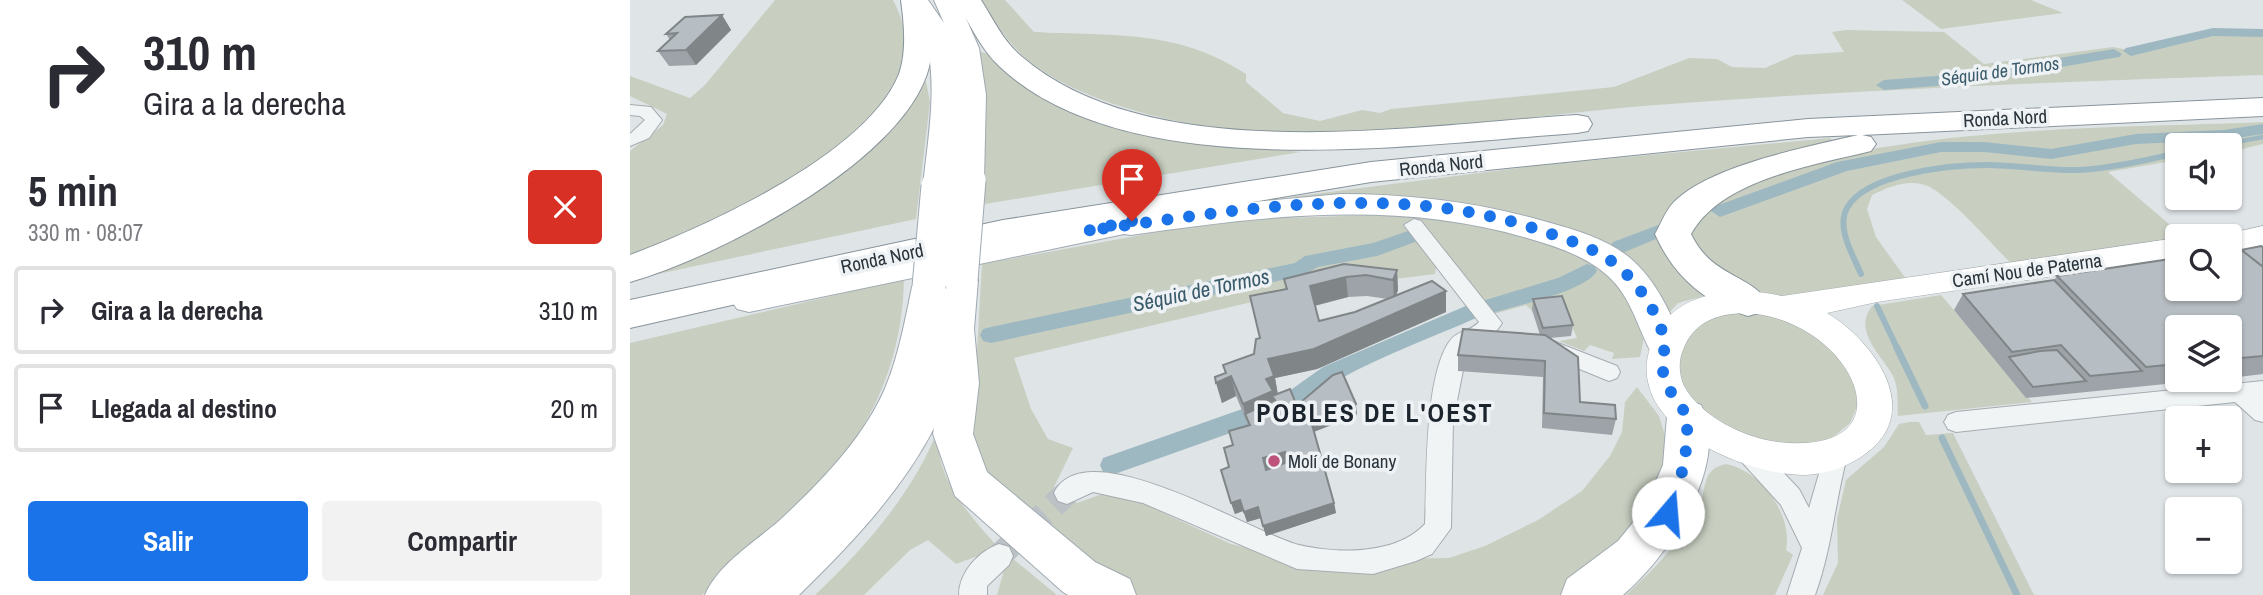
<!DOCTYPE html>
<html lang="es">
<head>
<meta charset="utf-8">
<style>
	:root { --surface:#fff; --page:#f2f2f3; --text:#2b2b33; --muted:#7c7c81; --line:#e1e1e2; --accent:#1a73e8 }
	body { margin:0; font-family:"Archivo Narrow",sans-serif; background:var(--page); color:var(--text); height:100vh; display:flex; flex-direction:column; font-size:26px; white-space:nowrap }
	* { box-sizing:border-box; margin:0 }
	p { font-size:23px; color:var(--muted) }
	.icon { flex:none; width:38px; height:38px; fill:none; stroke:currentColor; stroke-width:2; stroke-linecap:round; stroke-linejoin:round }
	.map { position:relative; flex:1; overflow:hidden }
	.side { display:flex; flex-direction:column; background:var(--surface); width:630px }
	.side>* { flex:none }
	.banner { background:#fff; color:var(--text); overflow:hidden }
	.tools { position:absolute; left:1535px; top:133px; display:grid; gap:14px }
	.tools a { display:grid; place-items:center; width:77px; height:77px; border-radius:7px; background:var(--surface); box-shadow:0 2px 5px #0004; font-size:35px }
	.pin { position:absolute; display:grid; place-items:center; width:60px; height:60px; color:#fff; margin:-72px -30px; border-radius:50% 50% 50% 0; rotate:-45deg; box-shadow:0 0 7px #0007 }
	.pin .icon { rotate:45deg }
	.me { position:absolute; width:77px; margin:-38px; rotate:18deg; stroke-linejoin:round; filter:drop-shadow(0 0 5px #0008) }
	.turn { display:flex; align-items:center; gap:24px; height:147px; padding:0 28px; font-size:32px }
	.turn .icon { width:91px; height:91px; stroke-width:2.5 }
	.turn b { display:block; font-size:49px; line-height:60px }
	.round { display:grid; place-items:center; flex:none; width:74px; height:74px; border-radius:7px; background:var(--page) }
	.headline { display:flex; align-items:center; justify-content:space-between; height:119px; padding:0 28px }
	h1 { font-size:42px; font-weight:700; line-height:52px }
	.button { display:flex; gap:14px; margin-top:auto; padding:14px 28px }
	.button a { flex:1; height:80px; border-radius:7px; background:var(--accent); color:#fff; font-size:28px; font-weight:700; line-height:80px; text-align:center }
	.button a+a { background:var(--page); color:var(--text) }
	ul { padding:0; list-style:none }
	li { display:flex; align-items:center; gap:21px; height:88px; margin:0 14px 10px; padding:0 14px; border:4px solid var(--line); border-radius:7px }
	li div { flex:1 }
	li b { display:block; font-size:26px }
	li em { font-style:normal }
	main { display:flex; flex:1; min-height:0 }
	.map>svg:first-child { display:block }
</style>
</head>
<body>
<main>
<section class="side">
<div class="banner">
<div class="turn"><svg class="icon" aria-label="right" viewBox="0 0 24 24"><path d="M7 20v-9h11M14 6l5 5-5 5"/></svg><div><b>310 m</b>Gira a la derecha</div></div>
</div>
<div class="headline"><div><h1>5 min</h1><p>330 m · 08:07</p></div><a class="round" style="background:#d93025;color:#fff"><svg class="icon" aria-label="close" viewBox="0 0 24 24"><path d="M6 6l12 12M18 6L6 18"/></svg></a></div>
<ul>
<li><svg class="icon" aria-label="right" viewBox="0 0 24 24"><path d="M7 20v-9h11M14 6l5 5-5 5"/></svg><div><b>Gira a la derecha</b></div><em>310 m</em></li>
<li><svg class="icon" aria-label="arrive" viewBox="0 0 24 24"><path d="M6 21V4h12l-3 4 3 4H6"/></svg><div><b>Llegada al destino</b></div><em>20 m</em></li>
</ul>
<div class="button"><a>Salir</a><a>Compartir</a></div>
</section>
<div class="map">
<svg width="1633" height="595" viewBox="0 0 1633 595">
	<rect width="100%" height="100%" fill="#dfe4e7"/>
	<g fill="#c8cfc1">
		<path d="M145,0H263C312,90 200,156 135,194C114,206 93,222 71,231C48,240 23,247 0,254V151L33,125L37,114L0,96V76L60,98L75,85Z"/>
		<path d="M349,0H375L404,32C482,36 548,29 616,74V82L653,113L690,121L732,110L750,113L761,109L984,87L1059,58L1087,59L1102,67L1135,68L1165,55L1214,52L1202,32L1216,30L1314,32L1354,64L1483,47L1498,50L1585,29L1633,32V75C1426,82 1219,90 1013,106C843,120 663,160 496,108C460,97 417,79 390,53C374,37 362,18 349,0Z"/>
		<path d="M1272,0H1401L1433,13L1311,29Z"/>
		<path d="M350,52L357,53L379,73L589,144L671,152L355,204Z"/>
		<path d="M296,81L300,102L286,219L0,280L248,142L278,110Z"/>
		<path d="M1633,122V144L1600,152V145H1547V160L1478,172L1553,236L1381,263C1362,245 1317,192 1295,185C1277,179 1258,187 1242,195L1237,209L1246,237L1276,279C1229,287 1132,313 1092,282C1078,271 1068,247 1058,233C1127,120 1507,129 1633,122Z"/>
		<path d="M1200,138L1204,142L1039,217L1085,293L1048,303L1038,314L931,231L687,198L660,197L912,165Z"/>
		<path d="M743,215C815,220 918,226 977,270C991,280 1006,313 1016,328L1010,357L982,359L984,353L960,345L954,351L929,341L947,338L932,305L903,312L896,305L864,314L819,256L802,262L806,267L805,274L765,279L741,274L384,358L401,409L418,439L443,448L424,487L447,503L475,493H490L601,544L669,560L819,558L855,546L908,520L952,491L980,456L992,432L995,402L1007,387L1029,416L1037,442V468L1006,529L934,595H505L350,467L334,421L346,368L352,264L534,231L625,219Z"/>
		<path d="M274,279C271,425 177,509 72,595H0V343Z"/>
		<path d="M1311,295L1402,402L1268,416C1267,403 1269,388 1263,376C1252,355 1222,331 1242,306Z"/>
		<path d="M1113,311L1142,314L1195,338L1227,380L1229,402L1220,423L1202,438L1176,447H1145L1084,425L1048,382L1050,340C1069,320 1086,314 1113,311Z"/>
		<path d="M1279,422H1289L1296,435L1323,433L1404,595H1193L1208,563L1207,519L1216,480L1254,447L1269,424Z"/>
		<path d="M309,427C302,474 336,511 365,544L356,553L326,564L298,540L280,550L234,595H185C235,548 284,492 309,427Z"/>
		<path d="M1096,464C1131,471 1163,514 1156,550L1163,555L1145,595H996C1023,570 1049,544 1067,511C1078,493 1069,469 1096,464Z"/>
		<path d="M382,558L427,595H367L376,563Z"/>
	</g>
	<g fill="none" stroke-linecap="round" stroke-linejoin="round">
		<g stroke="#9eb8c2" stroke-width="4.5">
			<path d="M1590,145L1633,137"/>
			<path d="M1536,155L1547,153"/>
		</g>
		<g stroke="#9eb8c2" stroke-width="6">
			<path d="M1231,274C1223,255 1206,228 1217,208C1236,173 1322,165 1357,165C1388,165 1418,171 1449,170C1481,168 1512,161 1544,154"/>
			<path d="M1247,306L1268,350"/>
		</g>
		<g stroke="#9eb8c2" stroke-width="7">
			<path d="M1267,348L1295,406"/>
			<path d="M1312,438L1387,595"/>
		</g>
		<g fill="#9eb8c2" fill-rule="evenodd">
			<path d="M1583,28L1633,29V37L1583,36L1501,56L1493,51L1496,48Z"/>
			<path d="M1484,49L1492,54L1489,57L1332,84L1254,90L1246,85L1254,80L1332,74Z"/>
			<path d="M1633,124V134L1594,140L1506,144L1421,159L1354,152H1311L1217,171L1090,217L1081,211L1083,207L1207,162L1311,142H1354L1421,149L1506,134L1594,130Z"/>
			<path d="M1031,224L1041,230L1038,234L990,254L980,247L983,242Z"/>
			<path d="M778,231L788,237L785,242L747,256L688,267L671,276L361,343L353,341L350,335L353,329L361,327L665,263L675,256L743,243Z"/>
			<path d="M957,264L964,266L967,271C955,292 883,306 859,314L852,311L848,306L852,301L928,278Z"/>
			<path d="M838,305L846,308L849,313L846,318C801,338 753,355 710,379C693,388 676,414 655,408L651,401L655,394L693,367Z"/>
			<path d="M615,408L623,411L627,418L623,425L482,475L473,472L470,465L473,458Z"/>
		</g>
		<path stroke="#bbc1c5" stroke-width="25" stroke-dasharray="25 12" stroke-linecap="butt" d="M369,556L437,493"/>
		<g stroke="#a5acb0" stroke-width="2">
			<g id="street">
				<path d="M0,105L21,107L32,120L19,138L0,146V134L15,120L10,116L0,115Z"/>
				<path d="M784,219L791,221L872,323C861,342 848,337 837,350L823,421L821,528L802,554L786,561L743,574L667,569L513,503L463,492L437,504L428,501L424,493C455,428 624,534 669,545C709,554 766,555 795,524C797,479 794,379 819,342C827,330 840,332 849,322L774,225Z"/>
				<path d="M923,341L987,366L990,372L987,378L979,381L915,355L912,349L915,343Z"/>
				<path d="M1633,381V422L1625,420L1605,402L1326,432L1318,429L1314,422L1318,415L1326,412Z"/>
				<path d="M1119,443L1128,446L1169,489L1179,508L1197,446L1206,443L1215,446L1218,453C1205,500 1202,549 1185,595H1157L1172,548L1151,505L1110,460L1107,453L1110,446Z"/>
				<path d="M369,544L379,547L383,556L379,565L357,586V595H329C329,572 349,551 369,544Z"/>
			</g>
		</g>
		<g stroke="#a5acb0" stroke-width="1">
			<g id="secondary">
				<path d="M1633,226V246L1600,251V236H1588Z"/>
				<path d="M1547,238V258L1247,302L1197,313C1245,342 1297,414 1231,457C1216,467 1195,474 1176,475C1143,475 1109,464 1080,449C1055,437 1026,414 1019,386C1014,368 1017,356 1023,340C1044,290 1106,286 1152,296ZM1127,314C1229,329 1280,457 1148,442C1115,438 1071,417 1054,386C1049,375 1048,361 1053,350C1065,318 1095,311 1127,314Z"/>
			</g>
		</g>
		<g stroke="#a0aab1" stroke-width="2">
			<g id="primary">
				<path d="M274,0H298L314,23L304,0H328L349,48L356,95L354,180L350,187L339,189L328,187L324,174L323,186L319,193L308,195L297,193L293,186C298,136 309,82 294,33C290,21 281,11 274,0Z"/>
				<path d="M711,194C782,194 848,202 917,222C946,230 977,239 1000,258C1026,280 1041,313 1053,344L1048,354L1035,358L1022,354C1007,327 1002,298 978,276C956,256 925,246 897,238C766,199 633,216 501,235L494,234L119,312L107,309L101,300L107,291L119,288L524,207L535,210Z"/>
				<path d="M331,268L343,272L348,280L344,329L349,383L343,434L357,472L465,562L500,579L506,595H438L433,592L325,496L303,434L304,428C271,492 220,545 169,595H75C88,564 125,542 150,520C190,483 235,437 256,386C269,354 275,320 282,287L287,278L299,275L314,282L319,272Z"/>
				<path d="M1057,400L1071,405C1102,464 1037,558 993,595H931L937,579L988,541L1014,509L1033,465L1037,416L1043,405Z"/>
			</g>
		</g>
		<g stroke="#88949b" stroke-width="2">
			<g id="highway">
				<path d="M271,0H297C301,23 305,51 297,74C267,164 88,257 0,282V255C77,226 237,154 269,74C277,51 274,23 271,0Z"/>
				<path d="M325,0H351C363,19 373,41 391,56C523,170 785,125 947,115L958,117L962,124L958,131L947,133C785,144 498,188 369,66C350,48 339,22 325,0Z"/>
				<path d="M1633,98V116L1232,135L1241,137L1246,144L1241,151C1185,165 1091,179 1061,234C1082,278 1121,274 1137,302L1132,312L1118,316C1074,303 1043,275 1025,234C1031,224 1036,209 1045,201C1082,165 1177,147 1228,135L1178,137L741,182L373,244L0,328V300L373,220L741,162L1178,119Z"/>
			</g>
		</g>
		<use href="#street" fill="#f1f4f5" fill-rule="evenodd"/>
		<use href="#secondary" fill="#fff" fill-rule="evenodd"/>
		<use href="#primary" fill="#fff" fill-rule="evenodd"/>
		<use href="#highway" fill="#fff" fill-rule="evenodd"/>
		<g stroke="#a0aab1" stroke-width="35" stroke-linecap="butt">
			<g id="primary-bridge">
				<path d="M331,280L339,180"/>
				<path d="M299,287L308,186"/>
			</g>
		</g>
		<use href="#primary-bridge" stroke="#fff" stroke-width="33"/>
	</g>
	<g fill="#9da3a8" fill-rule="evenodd">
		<path d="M92,15L101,30L66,65L39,66L28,51L40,40L36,34Z"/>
		<path d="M1633,247V374L1600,378V327H1547V380H1575L1396,398L1324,310L1333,294L1424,280L1427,276Z"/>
		<path d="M767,270L768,290L766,296L816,312L687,369L645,378L648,394L666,404L727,415L684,432L704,503L706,513L636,536L631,518L617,522L613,511L605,514L591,470L599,467L603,445L618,425L606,396L592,403L585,377L595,373L593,365L624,354L630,338L656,289L654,279ZM737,296L758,299L725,312L689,321L685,306L718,297ZM657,463L636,470V469Z"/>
		<path d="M903,299L943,325L941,336L920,338L950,402L986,419L982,435L912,428L913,377L828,371V355L910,335L902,310Z"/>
	</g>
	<g fill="#808588">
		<path d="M92,15L101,30L66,65L56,50Z"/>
		<path d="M767,270L768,290L764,300L763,280Z"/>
		<path d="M716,277L718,297L683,306L680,286Z"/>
		<path d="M816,291V312L687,369L645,378L648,396L647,411L615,414L613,404L636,379L638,359Z"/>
		<path d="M601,376L606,396L592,403L586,383Z"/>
		<path d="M726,404L727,415L683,432L681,421Z"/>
		<path d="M655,452L657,463L635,469L633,458Z"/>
		<path d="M610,500L613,511L605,514L601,503Z"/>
		<path d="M704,503L706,513L636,536L633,526Z"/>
		<path d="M628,507L631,518L617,522L614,512Z"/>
	</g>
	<g fill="#b7bec3" stroke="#808588" stroke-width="2" fill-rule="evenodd">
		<path d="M92,15L56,50L28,51L47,33L36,34L55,17Z"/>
		<path d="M1631,246L1633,247V267L1611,250Z"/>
		<path d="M1609,248L1633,267V356L1600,359V327H1547V364L1516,367L1427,276L1547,258V289H1600V250Z"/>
		<path d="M714,264L767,270L763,280L736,275L716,277L680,286L689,321L725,312L802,281L816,291L684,349L638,359L644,376L636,379L643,391L613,404L601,376L586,383L585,377L596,373L593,365L624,354L626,339L630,338L620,296L657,289L654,279Z"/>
		<path d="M1424,280L1512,371L1460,376L1431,345L1382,352L1333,294Z"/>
		<path d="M932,296L943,325L913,328L903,299Z"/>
		<path d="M833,329L915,335L948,357L950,402L985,405L986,419L914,413L915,361L828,355Z"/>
		<path d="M1427,350L1456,381L1403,387L1379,357L1410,351Z"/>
		<path d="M712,372L726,404L681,421L704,503L633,526L628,507L614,512L610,500L601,503L591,470L599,467L594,448L603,445L599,431L620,425L615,414L645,400L642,396L660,389L666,404L671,402L703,375ZM655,452L658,462L636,470L633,458Z"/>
	</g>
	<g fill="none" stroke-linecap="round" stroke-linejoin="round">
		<path stroke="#1a73e8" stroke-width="12" stroke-dasharray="0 21.6" d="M502,221L456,231C608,210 769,179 918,233C942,241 969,250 989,267C1009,284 1031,317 1035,344C1035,349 1033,354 1032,359C1031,381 1045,400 1058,416L1055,463L1038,513"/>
	</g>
	<circle fill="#bd527a" stroke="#eef2f4" stroke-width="2.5" cx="644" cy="461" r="7"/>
	<g text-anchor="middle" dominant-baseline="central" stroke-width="7" stroke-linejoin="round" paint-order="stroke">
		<g font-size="18" font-style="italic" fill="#395a6b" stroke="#eef2f4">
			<text transform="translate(1370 71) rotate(-8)">Séquia de Tormos</text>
		</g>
		<g font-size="19" fill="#2a343c" stroke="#eef2f4">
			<text transform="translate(1375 118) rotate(-3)">Ronda Nord</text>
			<text transform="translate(811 165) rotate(-6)">Ronda Nord</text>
			<text transform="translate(252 258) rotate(-12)">Ronda Nord</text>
			<text transform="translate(1397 270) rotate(-8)">Camí Nou de Paterna</text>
		</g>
		<g font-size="19" fill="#2a343c" stroke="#eef2f4" text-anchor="start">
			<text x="658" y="461">Molí de Bonany</text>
		</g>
		<g font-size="21" font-style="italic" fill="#395a6b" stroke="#eef2f4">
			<text transform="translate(571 290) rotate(-12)">Séquia de Tormos</text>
		</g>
		<g font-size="26" font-weight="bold" letter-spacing="2" fill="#1c252d" stroke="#eef2f4">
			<text x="745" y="412">POBLES DE L'OEST</text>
		</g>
	</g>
</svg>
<div class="tools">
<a><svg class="icon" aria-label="sound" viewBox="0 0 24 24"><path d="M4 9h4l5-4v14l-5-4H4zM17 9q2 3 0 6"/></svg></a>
<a><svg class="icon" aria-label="search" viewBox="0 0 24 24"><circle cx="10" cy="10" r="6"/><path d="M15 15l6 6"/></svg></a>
<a><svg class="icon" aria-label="layers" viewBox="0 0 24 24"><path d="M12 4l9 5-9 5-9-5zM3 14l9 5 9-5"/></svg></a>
<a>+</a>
<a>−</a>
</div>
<div class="pin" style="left:502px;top:221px;background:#d93025"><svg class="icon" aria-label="arrive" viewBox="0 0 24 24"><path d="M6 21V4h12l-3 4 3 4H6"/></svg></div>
<svg class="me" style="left:1038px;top:513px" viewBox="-20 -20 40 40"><circle r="19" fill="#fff"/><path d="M0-13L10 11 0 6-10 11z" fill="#1a73e8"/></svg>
</div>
</main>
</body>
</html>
